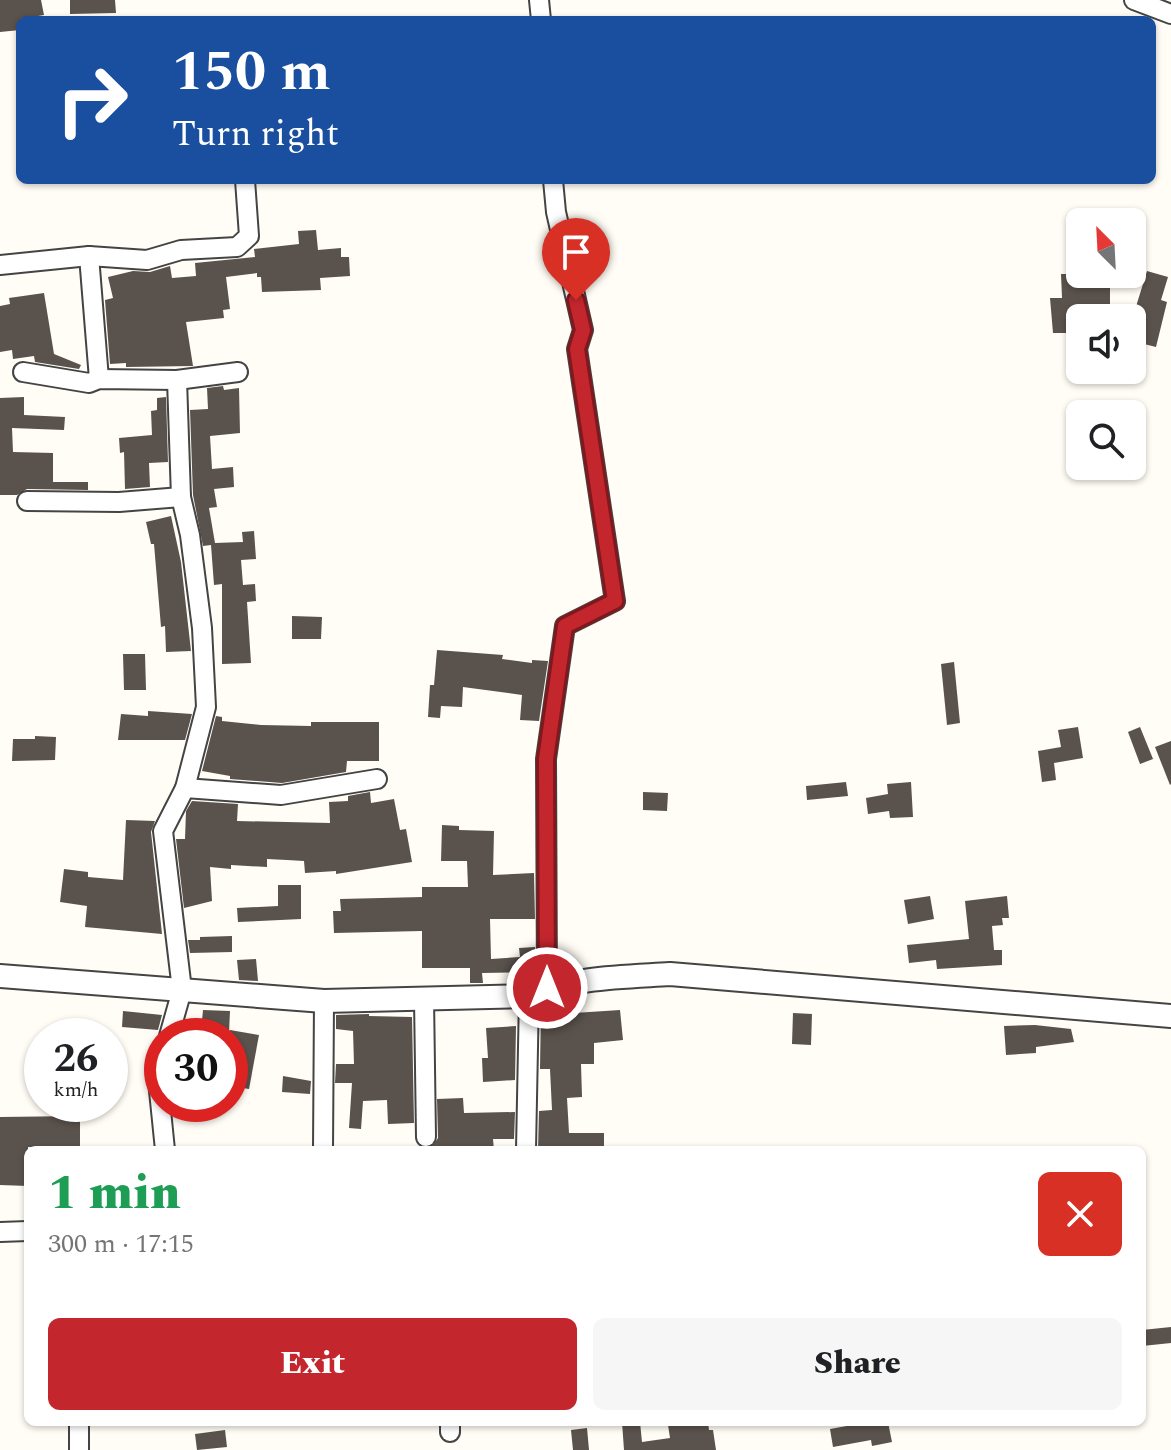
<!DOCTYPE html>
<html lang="en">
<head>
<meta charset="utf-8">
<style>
	:root { --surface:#fff; --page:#f6f6f6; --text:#202124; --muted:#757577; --accent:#c4262e }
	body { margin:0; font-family:Spectral,serif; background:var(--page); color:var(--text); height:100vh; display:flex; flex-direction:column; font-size:30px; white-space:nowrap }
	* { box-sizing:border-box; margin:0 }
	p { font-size:26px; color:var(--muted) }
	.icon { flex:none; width:44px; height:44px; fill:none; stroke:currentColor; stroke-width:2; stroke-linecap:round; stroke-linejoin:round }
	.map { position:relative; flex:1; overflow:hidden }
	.details { position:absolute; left:24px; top:1146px; width:1122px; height:280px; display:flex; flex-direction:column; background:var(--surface); border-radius:12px; box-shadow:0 2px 6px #0004 }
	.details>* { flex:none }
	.hud { position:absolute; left:16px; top:16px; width:1140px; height:168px; border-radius:12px; box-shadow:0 2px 6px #0004; background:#1a4fa0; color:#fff; overflow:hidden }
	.needle { width:52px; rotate:336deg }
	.fabs { position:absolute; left:1066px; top:208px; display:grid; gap:16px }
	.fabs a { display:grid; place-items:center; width:80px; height:80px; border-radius:12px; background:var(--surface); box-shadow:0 2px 6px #0004; font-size:40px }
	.speed { position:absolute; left:24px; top:1018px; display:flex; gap:16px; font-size:40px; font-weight:700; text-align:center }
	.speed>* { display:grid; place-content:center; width:104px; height:104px; border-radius:50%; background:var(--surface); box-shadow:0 2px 6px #0004; line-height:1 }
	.speed small { font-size:20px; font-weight:400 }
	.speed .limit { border:12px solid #d22; background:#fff; color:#111 }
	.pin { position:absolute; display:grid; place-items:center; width:68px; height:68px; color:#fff; margin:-82px -34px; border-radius:50% 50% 50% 0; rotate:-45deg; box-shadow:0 0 8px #0007 }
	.pin .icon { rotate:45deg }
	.me { position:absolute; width:88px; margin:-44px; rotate:0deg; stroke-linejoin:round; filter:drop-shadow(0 0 6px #0008) }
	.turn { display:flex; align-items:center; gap:28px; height:168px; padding:0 24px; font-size:36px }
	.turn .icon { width:104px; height:104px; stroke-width:2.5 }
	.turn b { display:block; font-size:56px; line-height:68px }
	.round { display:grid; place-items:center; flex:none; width:84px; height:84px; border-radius:12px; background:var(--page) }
	.headline { display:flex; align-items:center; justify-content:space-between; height:136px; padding:0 24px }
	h1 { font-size:48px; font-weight:800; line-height:60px; color:#1e9e55 }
	.action { display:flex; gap:16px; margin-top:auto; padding:16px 24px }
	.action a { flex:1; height:92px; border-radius:12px; background:var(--accent); color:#fff; font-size:32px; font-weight:800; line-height:92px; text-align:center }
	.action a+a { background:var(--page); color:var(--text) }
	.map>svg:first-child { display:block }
</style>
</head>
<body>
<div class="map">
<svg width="1171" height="1450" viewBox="0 0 1171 1450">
	<rect width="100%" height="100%" fill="#fffdf5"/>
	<g fill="#5a524d">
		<path d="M0,0H41L44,15L20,19V30L0,32Z"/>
		<path d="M70,0H115L116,13L70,14Z"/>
		<path d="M316,230L318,250L341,248V257H349L350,276L320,278L321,290L262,292L261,277H257V273L226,277L230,309L223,310L224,318L186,322L193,366L126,367V363L110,364L105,300L113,298L108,277L133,271L150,272L170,266L172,278L196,276L195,263L255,257L254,249L299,244L298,231Z"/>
		<path d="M1147,271L1168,277L1161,300L1167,302L1156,347L1140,343L1142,335L1132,332V312L1134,313Z"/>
		<path d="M1061,274H1110V318H1080V333H1053L1050,298H1062Z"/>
		<path d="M44,293L54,354L81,365L79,369L35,362L34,356L13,359L12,350L0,352V306L10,304L9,298Z"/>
		<path d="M223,386L224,390L239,388L240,433L210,436L212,469L233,467L234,487L214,489L217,507L209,508L215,543L243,542L242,532L254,531L256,559L241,560L243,585L255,584L256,601L247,602L251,663L222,664V584L214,585L211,545L203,546L193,495L190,410L208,409L207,388Z"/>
		<path d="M24,397V415L65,417L64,430L12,428L13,452L53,453V482H88V490L27,489L17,495H0V398Z"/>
		<path d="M166,397L168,462L149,463L150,487L125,489L124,452L120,453L119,438L152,435L151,411L157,410V398Z"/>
		<path d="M171,516L181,562L191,651L166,652L165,626L161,627L154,544H151L146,522Z"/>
		<path d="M292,616L322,617L321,639H292Z"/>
		<path d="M437,650L503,655L502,659L532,663V660L548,661L539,721L520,720L522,695L463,687L462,707L441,706L440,718L428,717L430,685H434Z"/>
		<path d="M123,654H145L146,690H124Z"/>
		<path d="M954,662L960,723L947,725L941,664Z"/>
		<path d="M148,711L192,714L185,740H118L121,714L148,716Z"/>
		<path d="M216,716L222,717V721L261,725L311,726V722H379V761H347L346,772L282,783L230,779V776L202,771Z"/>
		<path d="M1078,727L1083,758L1054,763L1056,780L1042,782L1038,751L1061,747L1058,730Z"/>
		<path d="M1140,727L1153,759L1140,764L1128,732Z"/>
		<path d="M35,736L56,737L55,760L12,761L13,739H35Z"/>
		<path d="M1171,741V784L1170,785L1155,747Z"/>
		<path d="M846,782L848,796L807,800L806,786Z"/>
		<path d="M911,782L913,817L890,818L889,811L868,814L866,798L888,794L887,784Z"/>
		<path d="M370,792L371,803L394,799L400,830L406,829L412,862L336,874V871L305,873L304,861L287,860L267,859V867L231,865V869L210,867L212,901L184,908L176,839H185L186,811L192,801L238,804L237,821L330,823L329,802L348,801V796Z"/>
		<path d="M643,792L668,793L667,811L643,810Z"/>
		<path d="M126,820L155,821L151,832L162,934L85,927L87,906L60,902L64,869L88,872V877L123,880Z"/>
		<path d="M442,825L459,826V830L494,831L493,875L534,873L535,919H490L491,959L520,957L519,948L535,947V972L482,973L483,983H470V968H422V931L334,933L333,911H341L340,899L422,897V887H468L467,861H441Z"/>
		<path d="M278,885H301V919L238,922L237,908L278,906Z"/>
		<path d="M930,896L934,919L908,924L904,900Z"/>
		<path d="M1007,896L1009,918H1002L1003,925L992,926L994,950H1002V965L937,969L936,960L909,963L907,945L969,939L965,901Z"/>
		<path d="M232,936V952L190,953L188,940H200V937Z"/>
		<path d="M256,959L258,981L239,980L237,960Z"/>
		<path d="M558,1005L559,1014L620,1010L623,1040L594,1043V1064H581L582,1097L567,1098L569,1133H604V1150H538L539,1111L552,1110L550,1069H540L541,1006Z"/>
		<path d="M203,1010L230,1011L229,1033L201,1032Z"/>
		<path d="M123,1011L162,1015L158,1030L122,1027Z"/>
		<path d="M793,1013L812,1014L811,1045L792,1044Z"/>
		<path d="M369,1014V1016L412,1017L414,1123L388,1124L387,1100L363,1101L361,1129L349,1128L352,1083H335L336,1064H354L353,1031L336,1029V1015Z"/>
		<path d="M1035,1025L1071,1029L1074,1042L1036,1047V1053L1006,1055L1004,1026Z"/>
		<path d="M516,1026L515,1080L483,1082L482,1058H488L486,1028Z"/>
		<path d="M230,1030L259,1035L249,1089L230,1086Z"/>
		<path d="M283,1076L311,1081L310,1094L282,1092Z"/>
		<path d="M463,1098L464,1113L515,1112L514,1139H493L494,1150H430L438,1138L437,1099Z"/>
		<path d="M80,1116V1147H28V1186L0,1185V1117Z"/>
		<path d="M1171,1327V1343L1142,1346V1330Z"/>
		<path d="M622,1422H640L642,1442L670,1438L668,1425L708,1422L709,1430H713L716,1450H624Z"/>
		<path d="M869,1422H888L892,1442L872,1446L871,1440L833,1447L830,1429Z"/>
		<path d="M587,1428L589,1450H573L571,1430Z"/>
		<path d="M225,1430L227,1447L197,1450L195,1434Z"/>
	</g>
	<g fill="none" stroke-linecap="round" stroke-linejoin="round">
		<g stroke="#444" stroke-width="22">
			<g id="minor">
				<path d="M539,0L541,20"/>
				<path d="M1134,0L1171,14"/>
				<path d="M89,256L99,379"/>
				<path d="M0,265L89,256L147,260L181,250L237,247L249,236L245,180"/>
				<path d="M23,372L89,383L99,379L177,380L238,372"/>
				<path d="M27,501L119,502L181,497"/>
				<path d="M185,788L281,795L377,779"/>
				<path d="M547,988L546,759L565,626L615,601L577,349L583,330L556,212L553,180"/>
				<path d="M424,998L426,1137"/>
				<path d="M169,1036L182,990L163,831L185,788L206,707L202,628L190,535L181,497L177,380"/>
				<path d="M162,1064L158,1081L165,1150"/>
				<path d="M323,1150L324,1001"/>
				<path d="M526,1150L529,996"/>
				<path d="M0,1232L28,1231"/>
				<path d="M450,1422V1432"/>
				<path d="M79,1450V1422"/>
			</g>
		</g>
		<g stroke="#444" stroke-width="26">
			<path id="tertiary" d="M0,976L324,1001L529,996C572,977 623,977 670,974L1171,1016"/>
		</g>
		<use href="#minor" stroke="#fff" stroke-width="18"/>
		<use href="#tertiary" stroke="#fff" stroke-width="22"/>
	</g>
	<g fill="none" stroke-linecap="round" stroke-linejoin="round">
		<g stroke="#7f191e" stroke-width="20">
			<path id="route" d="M547,988L546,759L565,626L615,601L577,349L583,330L576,300"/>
		</g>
		<use href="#route" stroke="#c4262e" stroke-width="14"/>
	</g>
</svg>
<div class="fabs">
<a><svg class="needle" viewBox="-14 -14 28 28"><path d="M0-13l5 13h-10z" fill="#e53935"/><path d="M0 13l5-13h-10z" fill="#757577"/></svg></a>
<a><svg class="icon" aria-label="sound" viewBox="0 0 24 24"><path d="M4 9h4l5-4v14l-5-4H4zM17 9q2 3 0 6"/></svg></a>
<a><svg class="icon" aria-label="search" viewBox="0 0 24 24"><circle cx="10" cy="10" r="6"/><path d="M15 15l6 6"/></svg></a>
</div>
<div class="speed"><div>26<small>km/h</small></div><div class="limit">30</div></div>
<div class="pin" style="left:576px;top:300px;background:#d93025"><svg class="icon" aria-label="arrive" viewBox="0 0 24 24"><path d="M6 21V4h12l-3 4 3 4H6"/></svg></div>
<svg class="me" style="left:547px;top:988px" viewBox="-20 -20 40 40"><circle r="17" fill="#c4262e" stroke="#fff" stroke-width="3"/><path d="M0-11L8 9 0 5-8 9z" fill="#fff"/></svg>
<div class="hud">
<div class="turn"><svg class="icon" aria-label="right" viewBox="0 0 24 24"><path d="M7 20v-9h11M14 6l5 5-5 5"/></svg><div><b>150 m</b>Turn right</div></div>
</div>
<section class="details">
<div class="headline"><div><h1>1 min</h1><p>300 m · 17:15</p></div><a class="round" style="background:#d93025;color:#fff"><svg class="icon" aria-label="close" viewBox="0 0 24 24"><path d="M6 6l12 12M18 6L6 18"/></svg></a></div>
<div class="action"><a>Exit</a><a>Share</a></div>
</section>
</div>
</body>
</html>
